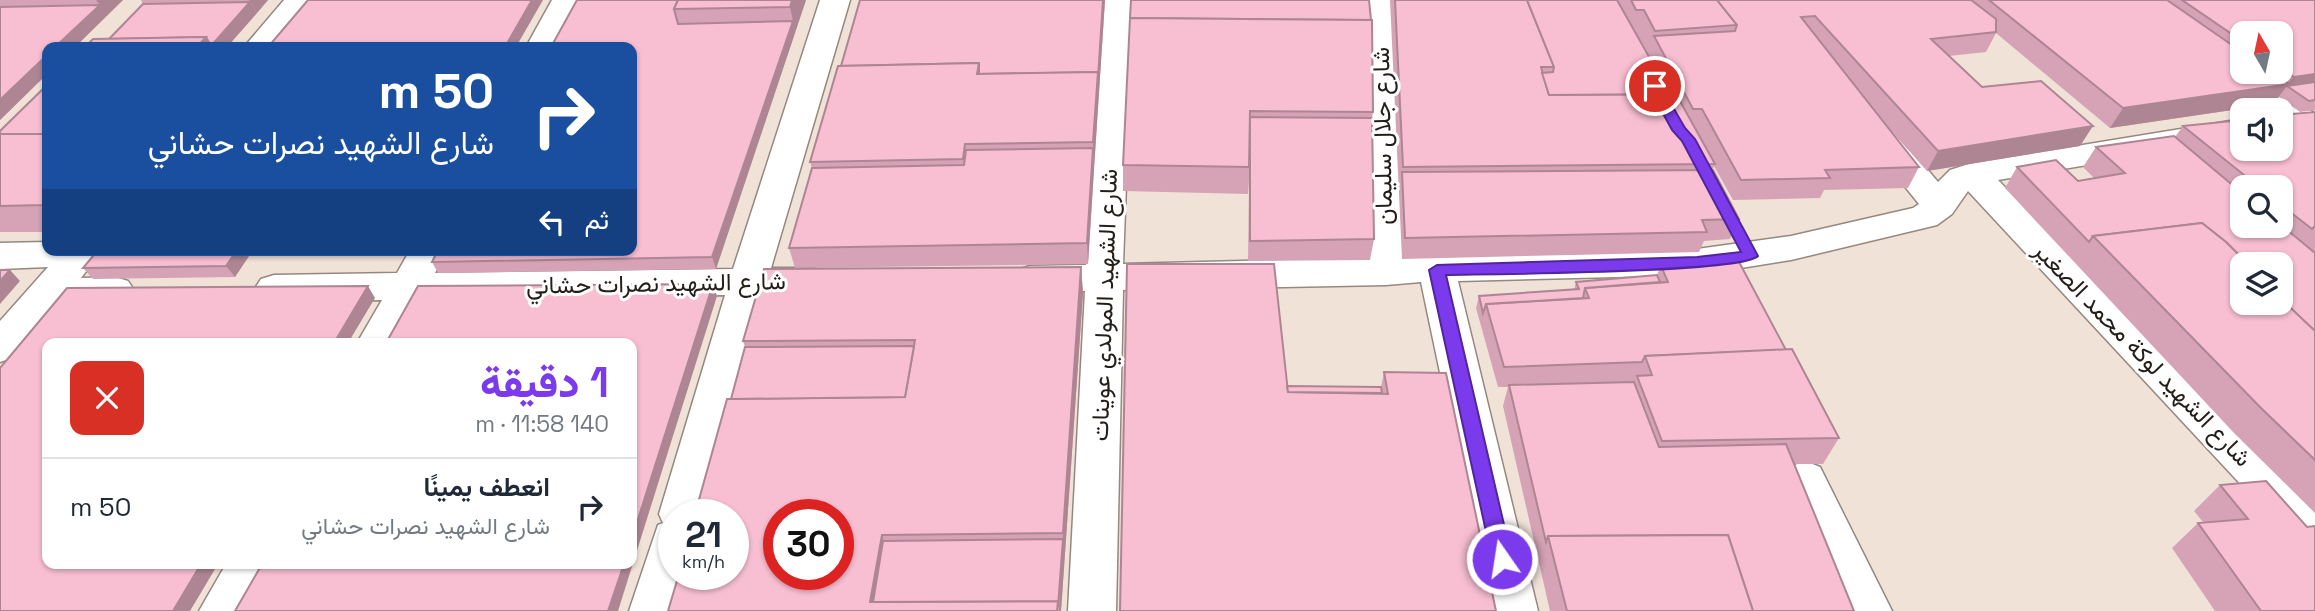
<!DOCTYPE html>
<html lang="ar">
<head>
<meta charset="utf-8">
<style>
	:root { --surface:#fff; --page:#f6f6f7; --text:#1f2937; --muted:#747a83; --line:#e0e1e3; --accent:#7c3aed }
	body { margin:0; font-family:"Space Grotesk",Vazirmatn,sans-serif; background:var(--page); color:var(--text); direction:rtl; height:100vh; display:flex; flex-direction:column; font-size:26px; white-space:nowrap }
	* { box-sizing:border-box; margin:0 }
	p { font-size:23px; color:var(--muted) }
	.icon { flex:none; width:38px; height:38px; fill:none; stroke:currentColor; stroke-width:2; stroke-linecap:round; stroke-linejoin:round }
	.map { position:relative; flex:1; overflow:hidden; direction:ltr }
	.side { position:absolute; left:42px; top:338px; width:595px; height:231px; display:flex; flex-direction:column; background:var(--surface); border-radius:14px; box-shadow:0 2px 5px #0004; direction:rtl }
	.side>* { flex:none }
	.top-card { position:absolute; left:42px; top:42px; width:595px; height:214px; border-radius:14px; box-shadow:0 2px 5px #0004; direction:rtl; background:#1a4fa0; color:#fff; overflow:hidden }
	.needle { width:46px; rotate:351deg }
	.buttons { position:absolute; left:2230px; top:21px; display:grid; gap:14px }
	.buttons a { display:grid; place-items:center; width:63px; height:63px; border-radius:14px; background:var(--surface); box-shadow:0 2px 5px #0004; font-size:35px }
	.speed { position:absolute; left:658px; top:499px; display:flex; gap:14px; font-size:35px; font-weight:700; text-align:center }
	.speed>* { display:grid; place-content:center; width:91px; height:91px; border-radius:50%; background:var(--surface); box-shadow:0 2px 5px #0004; line-height:1 }
	.speed small { font-size:18px; font-weight:400 }
	.speed .limit { border:10px solid #d22; background:#fff; color:#111 }
	.pin { position:absolute; display:grid; place-items:center; width:60px; height:60px; color:#fff; margin:-30px; border:4px solid #fff; border-radius:50%; box-shadow:0 2px 7px #0007 }
	.me { position:absolute; width:77px; margin:-38px; rotate:347deg; stroke-linejoin:round; filter:drop-shadow(0 0 5px #0008) }
	.turn { display:flex; align-items:center; gap:24px; height:147px; padding:0 28px; font-size:32px }
	.turn .icon { width:91px; height:91px; stroke-width:2.5 }
	.turn b { display:block; font-size:49px; line-height:60px }
	.then { display:flex; align-items:center; height:66px; padding:0 28px; background:#0003; gap:14px; font-size:26px }
	.round { display:grid; place-items:center; flex:none; width:74px; height:74px; border-radius:14px; background:var(--page) }
	.head { display:flex; align-items:center; justify-content:space-between; height:119px; padding:0 28px }
	h1 { font-size:42px; font-weight:800; line-height:52px; color:var(--accent) }
	ul { padding:0; list-style:none }
	li { display:flex; align-items:center; gap:21px; height:98px; padding:0 28px; border-top:2px solid var(--line) }
	li div { flex:1 }
	li b { display:block; font-size:26px }
	li em { font-style:normal }
	.map>svg:first-child { display:block }
</style>
</head>
<body>
<div class="map">
<svg width="2315" height="611" viewBox="0 0 2315 611">
	<rect width="100%" height="100%" fill="#f1e2d8"/>
	<g fill="none" stroke-linecap="round" stroke-linejoin="round">
		<g stroke="#95887f" stroke-width="3">
			<g id="street">
				<path d="M284,0H315L275,47H244Z"/>
				<path d="M552,0H582L556,47H526Z"/>
				<path d="M820,0H850L771,268H812L825,272L831,281L825,290L812,294L763,295L703,514H674V574H687L677,611H629L658,525L663,523L659,514L725,295L421,299L397,343H357L382,300L274,301L261,297L255,288L261,279L274,275L397,273L410,250H447L435,273L733,269Z"/>
				<path d="M1103,0H1133L1123,264L1367,258L1364,0H1394L1404,257L1697,249L1791,236L1913,208L1919,204L1863,135L1868,128L1880,125L1892,128L1938,182L1950,170L1972,163L2242,119V139L1998,180L2315,504V553L2299,547L1968,191L1952,214L1937,225L1791,260L1697,275L1458,281L1538,611H1490L1421,282L1386,285L1123,290L1116,611H1068L1085,291L1030,292L1017,288L1011,279L1017,270L1030,266L1086,265Z"/>
				<path d="M2233,61L2242,63V72H2256L2314,113V127C2299,131 2292,128 2280,120V110H2268L2222,77L2217,70L2222,63Z"/>
				<path d="M47,242V250H102L81,278L115,277L128,281L134,290L128,299L115,303L58,305L14,357L0,362V321L48,267L0,269V243Z"/>
				<path d="M1805,461L1820,467L1892,611H1844L1783,479L1790,467Z"/>
				<path d="M226,564H273L248,611H199Z"/>
			</g>
		</g>
		<use href="#street" fill="#fff" fill-rule="evenodd"/>
	</g>
	<g fill="#d5a3b5" fill-rule="evenodd">
		<path d="M0,0H123L75,47H47V74L0,120Z"/>
		<path d="M141,0H268L227,47L109,39L143,4Z"/>
		<path d="M577,0H806L716,269L438,273L432,262Z"/>
		<path d="M860,0H1105L1088,264L795,268L789,248L812,168L810,162L841,66Z"/>
		<path d="M1369,0L1373,112L1372,118L1374,239L1370,260L1248,261L1249,181L1248,194L1123,191V165Z"/>
		<path d="M1390,0H2315V110L2300,112L2279,97L2273,104L2110,128L1996,33L1986,52L1949,56L1982,87L2080,146L1927,171L1885,124L1919,167L1908,188L1824,190L1820,198L1733,200L1714,166L1713,170L1739,219L1730,239L1704,241L1699,252L1402,259ZM2242,33H2280V72H2242Z"/>
		<path d="M47,85V232H0V131Z"/>
		<path d="M2315,112V513L2235,434L2005,188L2017,167L2078,181L2094,178L2083,167L2096,147L2175,137L2183,126ZM2242,187H2280V226H2242Z"/>
		<path d="M253,250L235,277L93,279L83,268Z"/>
		<path d="M1661,266L1786,350L1839,438L1823,464H1794L1854,611H1550L1503,406L1508,387H1498L1476,308L1479,296L1574,290L1576,282L1657,275Z"/>
		<path d="M1081,267L1083,293L1061,611H668L731,399L745,347L743,341Z"/>
		<path d="M1384,372L1496,611L1287,386L1381,387Z"/>
		<path d="M2220,485L2307,527L2315,611H2215L2172,548L2198,523L2203,522L2194,511Z"/>
	</g>
	<g fill="#ae8593">
		<path d="M96,0H123L75,47H55L100,5Z"/>
		<path d="M249,0H268L257,13Z"/>
		<path d="M532,0H543L516,47H505Z"/>
		<path d="M792,0H806L716,269L712,257L793,21L790,7Z"/>
		<path d="M1103,0H1105L1094,168L1093,142Z"/>
		<path d="M250,2L257,13L227,47H197L206,37Z"/>
		<path d="M47,55V74L0,120V100Z"/>
		<path d="M2315,74V92L2287,86L2273,104L2110,128L2123,108L2288,84L2294,77Z"/>
		<path d="M2093,126L2080,146L1927,171L1938,151Z"/>
		<path d="M1093,148L1094,168L1088,264L1087,243Z"/>
		<path d="M237,250H253L235,277L226,266Z"/>
		<path d="M1081,267L1083,293L1061,611H1059L1063,533Z"/>
		<path d="M10,270L20,281L0,304V281Z"/>
		<path d="M713,284L717,296L618,611H608L624,564H632V538Z"/>
		<path d="M368,286L375,298L348,343H334Z"/>
		<path d="M882,535L888,560L881,607L870,602Z"/>
		<path d="M201,564H218L190,611H173Z"/>
	</g>
	<g fill="#f8bed2" stroke="#ae8593" stroke-width="2" fill-rule="evenodd">
		<path d="M308,0H532L505,47H268Z"/>
		<path d="M577,0H678L674,9L678,24L793,21L712,257L432,262L438,250H632V47H551Z"/>
		<path d="M678,0H792L790,7L674,9Z"/>
		<path d="M860,0H1103L1098,78V72L979,74V63L841,66Z"/>
		<path d="M1131,0H1369L1371,20L1130,18Z"/>
		<path d="M1395,0H1527L1554,67H1541L1549,95L1676,94L1715,164L1403,167Z"/>
		<path d="M1527,0H1617L1670,94L1549,95L1542,73L1553,72L1554,67Z"/>
		<path d="M1631,0H1717L1737,25L1655,31L1644,10H1636Z"/>
		<path d="M1717,0H1971L1996,19V32L1931,39L1982,87L2041,81L2093,126L1938,151L1815,16L1801,17L1919,167L1825,170L1830,178L1741,180L1702,109H1693L1654,36L1735,31L1737,25Z"/>
		<path d="M1989,0H2167L2242,52V72H2271L2289,84L2123,108Z"/>
		<path d="M2182,0H2315V74L2294,77L2280,68V33H2242V41Z"/>
		<path d="M250,2L211,46L206,37L109,39L143,4Z"/>
		<path d="M100,5L55,47H47V55L0,100V7Z"/>
		<path d="M1130,18L1372,20L1373,112L1250,111L1249,167L1123,165Z"/>
		<path d="M206,37L197,47H85L93,39Z"/>
		<path d="M979,63L977,74L1098,72L1093,142L965,144L963,159L810,162L838,66Z"/>
		<path d="M2315,82V100L2309,101L2287,86Z"/>
		<path d="M47,85V134H0V131Z"/>
		<path d="M2315,112V226L2312,229L2280,204V187H2259L2183,126L2242,120V149H2280V115Z"/>
		<path d="M1250,117L1372,118L1374,239L1250,241Z"/>
		<path d="M0,134H47V201L44,205L0,206Z"/>
		<path d="M2174,136L2242,193V226H2280V224L2315,253V331L2280,298V264H2248L2226,242L2202,223L2093,236L2089,242L2017,167L2056,160L2078,181L2125,173L2096,147Z"/>
		<path d="M1093,148L1087,243L789,248L812,168L964,165L966,150Z"/>
		<path d="M1713,170L1739,219L1702,220L1707,232L1405,238L1402,172Z"/>
		<path d="M2202,223L2226,242L2248,264H2242V303H2280V298L2315,331V460L2261,408L2093,236Z"/>
		<path d="M98,250H237L226,266L83,268Z"/>
		<path d="M1738,260L1786,350L1645,356L1642,362L1504,367L1486,304L1589,298L1585,288L1668,282L1661,266Z"/>
		<path d="M1127,264H1274L1288,392L1388,394L1384,372L1446,373L1496,611H1120Z"/>
		<path d="M1081,267L1063,533L882,535L870,602L1058,601L1057,611H668L679,574H733V514H695L727,399L905,397L915,340L743,341L764,269ZM779,514H838V574H779Z"/>
		<path d="M0,270H10L0,281Z"/>
		<path d="M1657,275L1660,282L1585,288L1583,298L1486,304L1483,313L1479,296L1579,289L1576,282Z"/>
		<path d="M713,284L632,538V343H386L418,286Z"/>
		<path d="M368,286L334,343H47V564H201L173,611H0V368L67,288Z"/>
		<path d="M914,346L905,397L731,399L745,347Z"/>
		<path d="M1792,349L1839,438L1662,441L1637,376L1652,375L1645,356Z"/>
		<path d="M1634,382L1659,447L1786,444L1854,611H1753L1728,535L1548,536L1546,542L1509,385Z"/>
		<path d="M1287,386L1381,387L1382,393L1288,392Z"/>
		<path d="M2266,481L2307,527L2315,526V611H2261L2198,523L2248,519L2220,485Z"/>
		<path d="M1728,535L1753,611H1567L1548,536Z"/>
		<path d="M1063,539L1058,607V601L873,602L883,541Z"/>
		<path d="M262,564H624L608,611H235Z"/>
	</g>
	<path fill="#7c3aed" stroke="#51269a" stroke-width="2" d="M1655,82L1659,83L1685,128L1695,139L1758,256C1743,273 1486,274 1446,275L1512,559L1509,564L1502,567L1495,564L1492,559L1429,270L1437,265L1697,257L1741,252L1682,141L1672,130L1648,86Z"/>
	<g text-anchor="middle" dominant-baseline="central" stroke-width="6" stroke-linejoin="round" paint-order="stroke">
		<g font-size="24" fill="#231e1a" stroke="#fff">
			<text transform="translate(1382 136) rotate(-91)">شارع جلال سليمان</text>
			<text transform="translate(656 283) rotate(-1)">شارع الشهيد نصرات حشاني</text>
			<text transform="translate(1104 305) rotate(-88)">شارع الشهيد المولدي عوينات</text>
			<text transform="translate(2143 354) rotate(46)">شارع الشهيد لوكة محمد الصغير</text>
		</g>
	</g>
</svg>
<div class="buttons">
<a><svg class="needle" viewBox="-14 -14 28 28"><path d="M0-13l5 13h-10z" fill="#e53935"/><path d="M0 13l5-13h-10z" fill="#747a83"/></svg></a>
<a><svg class="icon" aria-label="sound" viewBox="0 0 24 24"><path d="M4 9h4l5-4v14l-5-4H4zM17 9q2 3 0 6"/></svg></a>
<a><svg class="icon" aria-label="search" viewBox="0 0 24 24"><circle cx="10" cy="10" r="6"/><path d="M15 15l6 6"/></svg></a>
<a><svg class="icon" aria-label="layers" viewBox="0 0 24 24"><path d="M12 4l9 5-9 5-9-5zM3 14l9 5 9-5"/></svg></a>
</div>
<div class="speed"><div>21<small>km/h</small></div><div class="limit">30</div></div>
<div class="pin" style="left:1655px;top:86px;background:#d93025"><svg class="icon" aria-label="arrive" viewBox="0 0 24 24"><path d="M6 21V4h12l-3 4 3 4H6"/></svg></div>
<svg class="me" style="left:1502px;top:559px" viewBox="-20 -20 40 40"><circle r="17" fill="#7c3aed" stroke="#fff" stroke-width="3"/><path d="M0-11L8 9 0 5-8 9z" fill="#fff"/></svg>
<div class="top-card">
<div class="turn"><svg class="icon" aria-label="right" viewBox="0 0 24 24"><path d="M7 20v-9h11M14 6l5 5-5 5"/></svg><div><b>50 m</b>شارع الشهيد نصرات حشاني</div></div>
<div class="then">ثم<svg class="icon" aria-label="left" viewBox="0 0 24 24"><path d="M17 20v-9H6M10 6l-5 5 5 5"/></svg></div>
</div>
<section class="side">
<div class="head"><div><h1>1 دقيقة</h1><p>140 m · 11:58</p></div><a class="round" style="background:#d93025;color:#fff"><svg class="icon" aria-label="close" viewBox="0 0 24 24"><path d="M6 6l12 12M18 6L6 18"/></svg></a></div>
<ul>
<li><svg class="icon" aria-label="right" viewBox="0 0 24 24"><path d="M7 20v-9h11M14 6l5 5-5 5"/></svg><div><b>انعطف يمينًا</b><p>شارع الشهيد نصرات حشاني</p></div><em>50 m</em></li>
</ul>
</section>
</div>
</body>
</html>
